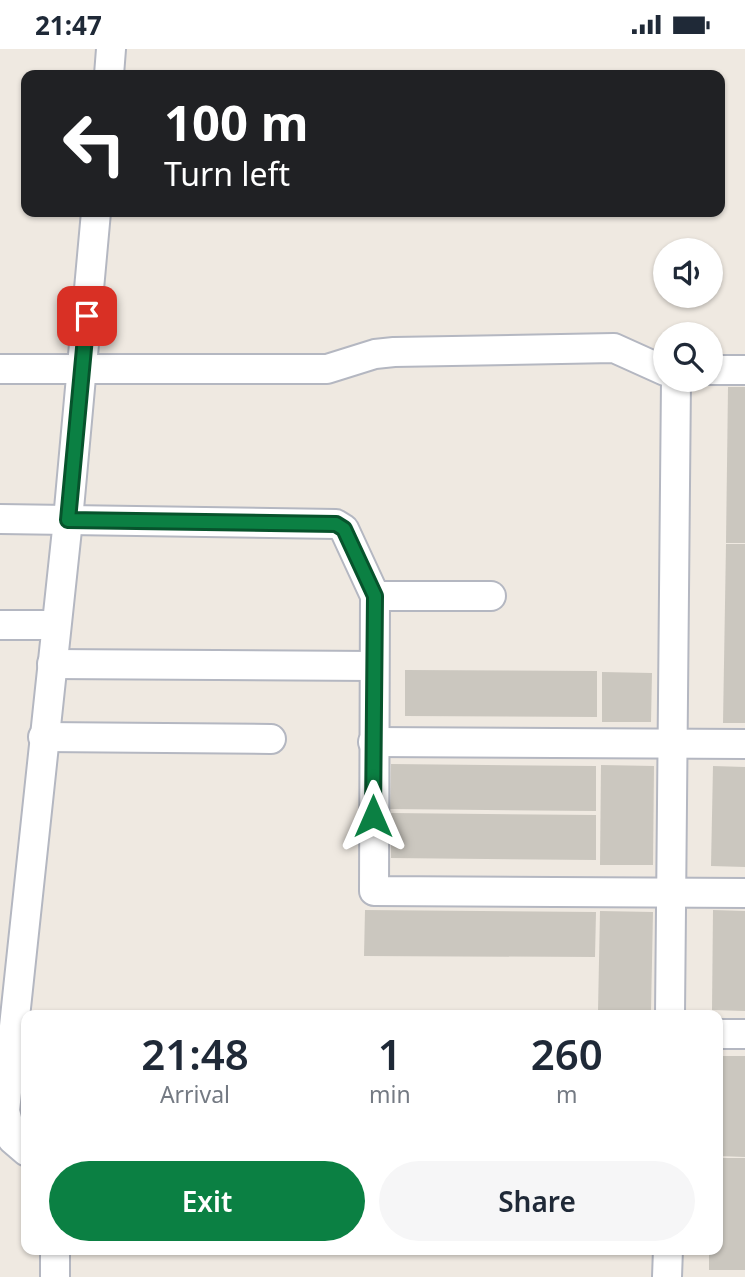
<!DOCTYPE html>
<html lang="en">
<head>
<meta charset="utf-8">
<style>
	:root { --surface:#fff; --page:#f6f6f7; --text:#1f2937; --muted:#747a83; --accent:#0b8043 }
	body { margin:0; font-family:"Noto Sans",sans-serif; background:var(--page); color:var(--text); height:100vh; display:flex; flex-direction:column; font-size:26px; white-space:nowrap }
	* { box-sizing:border-box; margin:0 }
	p { font-size:23px; color:var(--muted) }
	.icon { flex:none; width:38px; height:38px; fill:none; stroke:currentColor; stroke-width:2; stroke-linecap:round; stroke-linejoin:round }
	.map { position:relative; flex:1; overflow:hidden }
	.drawer { position:absolute; left:21px; top:961px; width:702px; height:245px; display:flex; flex-direction:column; background:var(--surface); border-radius:14px; box-shadow:0 2px 5px #0004 }
	.drawer>* { flex:none }
	.top-card { position:absolute; left:21px; top:21px; width:704px; height:147px; border-radius:14px; box-shadow:0 2px 5px #0004; background:#202124; color:#fff; overflow:hidden }
	.tools { position:absolute; left:653px; top:189px; display:grid; gap:14px }
	.tools a { display:grid; place-items:center; width:70px; height:70px; border-radius:50%; background:var(--surface); box-shadow:0 2px 5px #0004; font-size:35px }
	.pin { position:absolute; display:grid; place-items:center; width:60px; height:60px; color:#fff; margin:-30px; border-radius:14px; box-shadow:0 4px 10px #0006 }
	.me { position:absolute; width:77px; margin:-38px; rotate:0deg; stroke-linejoin:round; filter:drop-shadow(0 0 5px #0008) }
	.turn { display:flex; align-items:center; gap:24px; height:147px; padding:0 28px; font-size:32px }
	.turn .icon { width:91px; height:91px; stroke-width:2.5 }
	.turn b { display:block; font-size:49px; line-height:60px }
	.eta { display:flex; justify-content:space-evenly; align-items:center; height:119px; text-align:center }
	.eta b { font-size:42px; font-weight:600; line-height:49px }
	.primary-button { display:flex; gap:14px; margin-top:auto; padding:14px 28px }
	.primary-button a { flex:1; height:80px; border-radius:42px; background:var(--accent); color:#fff; font-size:28px; font-weight:600; line-height:80px; text-align:center }
	.primary-button a+a { background:var(--page); color:var(--text) }
	.status { display:flex; justify-content:space-between; align-items:center; height:49px; padding:0 35px; background:var(--surface); direction:ltr }
	.status svg { height:19px; fill:currentColor }
	.map>svg:first-child { display:block }
</style>
</head>
<body>
<div class="status"><b>21:47</b><svg viewBox="0 0 49 12"><path d="M0 12V9h3v3zM5 12V6h3v6zM10 12V3h3v9zM15 12V0h3v12zM26 1h20v11H26zM47 4h2v5h-2z"/></svg></div>
<div class="map">
<svg width="745" height="1228" viewBox="0 0 745 1228">
	<rect width="100%" height="100%" fill="#efe9e1"/>
	<g fill="#cbc7bf">
		<path d="M728,338H745V494H726Z"/>
		<path d="M726,495H745V674H723Z"/>
		<path d="M405,621L597,622V668L405,667Z"/>
		<path d="M602,623L652,624L651,673H602Z"/>
		<path d="M391,715L596,717V762L390,760Z"/>
		<path d="M601,716L654,717L653,816H600Z"/>
		<path d="M713,717L745,718V818L711,817Z"/>
		<path d="M391,764L596,766V811L391,809Z"/>
		<path d="M365,861L596,863L595,908L364,907Z"/>
		<path d="M713,861L745,862V962L712,961Z"/>
		<path d="M600,862L653,863L651,962H598Z"/>
		<path d="M718,1007H745V1108L718,1107Z"/>
		<path d="M718,1109H745V1221H709V1200H718Z"/>
	</g>
	<g fill="none" stroke-linecap="round" stroke-linejoin="round">
		<g stroke="#b4b7c1" stroke-width="32">
			<g id="minor">
				<path d="M109,26L111,0"/>
				<path d="M0,320H327L375,305L394,303L614,299L665,322"/>
				<path d="M710,321H745"/>
				<path d="M0,470L336,475L344,480L375,547L374,842L745,844"/>
				<path d="M375,547H491"/>
				<path d="M0,576H56"/>
				<path d="M52,615L374,617"/>
				<path d="M43,688L271,690"/>
				<path d="M373,693L745,695"/>
				<path d="M670,966L676,331"/>
				<path d="M718,985H745"/>
				<path d="M26,1102L12,1090L5,1062L68,471L96,163"/>
				<path d="M55,1228V1200"/>
				<path d="M667,1228L668,1200"/>
			</g>
		</g>
		<use href="#minor" stroke="#fff" stroke-width="28"/>
	</g>
	<g fill="none" stroke-linecap="round" stroke-linejoin="round">
		<g stroke="#07532c" stroke-width="18">
			<path id="route" d="M87,267L68,471L336,475L344,480L375,547L373,767"/>
		</g>
		<use href="#route" stroke="#0b8043" stroke-width="12"/>
	</g>
</svg>
<div class="tools">
<a><svg class="icon" aria-label="sound" viewBox="0 0 24 24"><path d="M4 9h4l5-4v14l-5-4H4zM17 9q2 3 0 6"/></svg></a>
<a><svg class="icon" aria-label="search" viewBox="0 0 24 24"><circle cx="10" cy="10" r="6"/><path d="M15 15l6 6"/></svg></a>
</div>
<div class="pin" style="left:87px;top:267px;background:#d93025"><svg class="icon" aria-label="arrive" viewBox="0 0 24 24"><path d="M6 21V4h12l-3 4 3 4H6"/></svg></div>
<svg class="me" style="left:373px;top:767px" viewBox="-20 -20 40 40"><path d="M0-17L14 15 0 8-14 15z" fill="#0b8043" stroke="#fff" stroke-width="4"/></svg>
<div class="top-card">
<div class="turn"><svg class="icon" aria-label="left" viewBox="0 0 24 24"><path d="M17 20v-9H6M10 6l-5 5 5 5"/></svg><div><b>100 m</b>Turn left</div></div>
</div>
<section class="drawer">
<div class="eta">
<div><b>21:48</b><p>Arrival</p></div>
<div><b>1</b><p>min</p></div>
<div><b>260</b><p>m</p></div>
</div>
<div class="primary-button"><a>Exit</a><a>Share</a></div>
</section>
</div>
</body>
</html>
